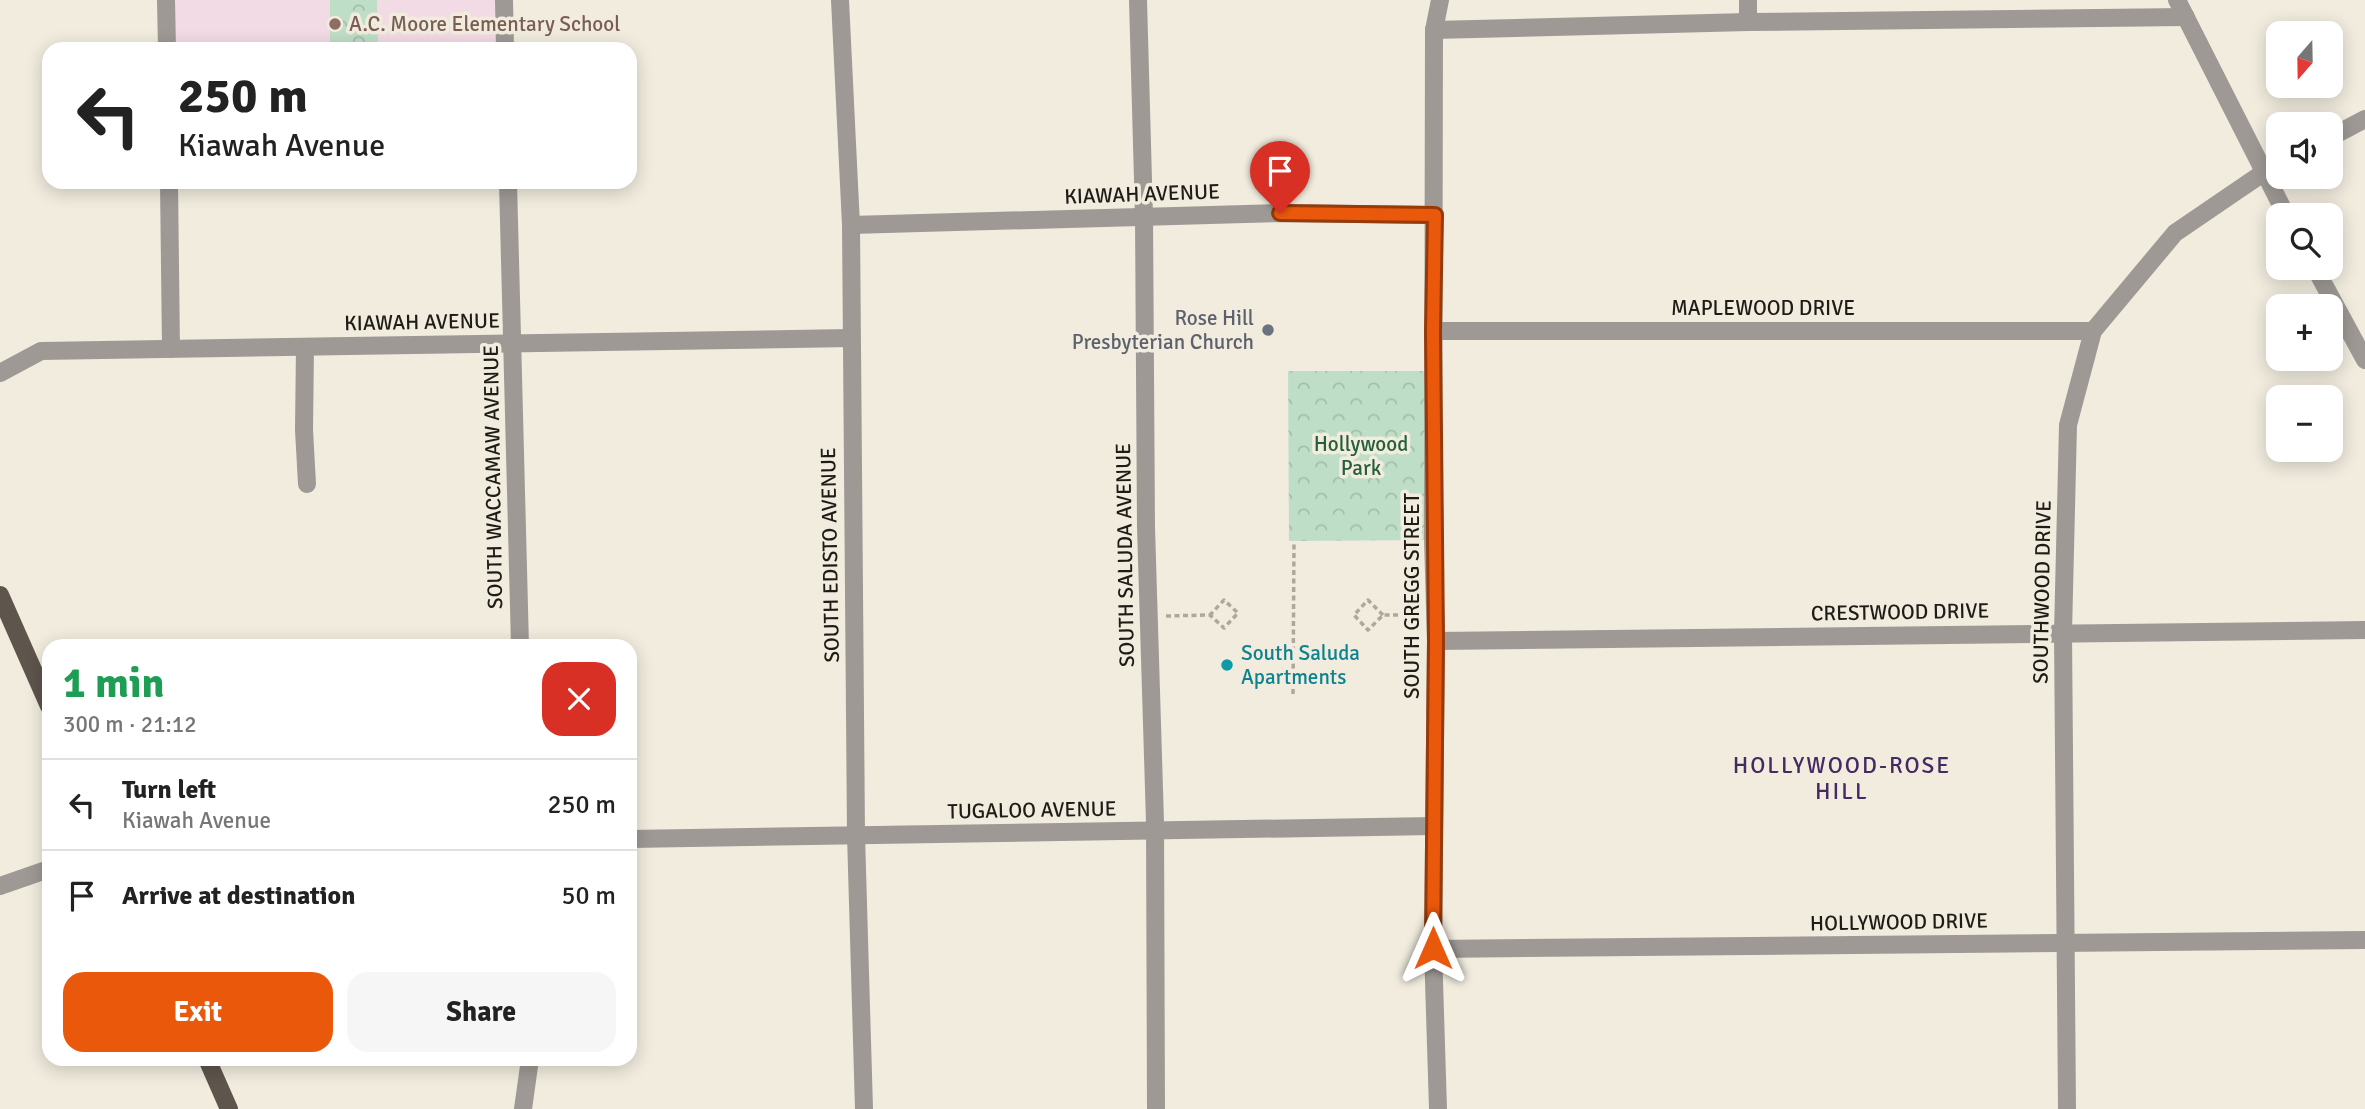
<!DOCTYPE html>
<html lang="en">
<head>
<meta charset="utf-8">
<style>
	:root { --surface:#fff; --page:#f6f6f6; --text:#222; --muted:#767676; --line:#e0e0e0; --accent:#ea580c }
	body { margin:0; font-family:Signika,sans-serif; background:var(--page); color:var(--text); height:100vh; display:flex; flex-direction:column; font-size:26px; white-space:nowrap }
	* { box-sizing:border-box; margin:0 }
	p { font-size:23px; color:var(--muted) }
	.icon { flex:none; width:38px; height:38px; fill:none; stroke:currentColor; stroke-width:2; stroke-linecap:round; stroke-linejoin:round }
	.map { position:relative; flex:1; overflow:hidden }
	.details { position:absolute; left:42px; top:639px; width:595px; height:427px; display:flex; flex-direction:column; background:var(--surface); border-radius:21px; box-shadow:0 4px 18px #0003 }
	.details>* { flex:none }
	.guide { position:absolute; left:42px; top:42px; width:595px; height:147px; border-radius:21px; box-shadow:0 4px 18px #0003; background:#fff; color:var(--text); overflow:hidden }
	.needle { width:46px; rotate:200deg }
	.buttons { position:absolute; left:2266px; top:21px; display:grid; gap:14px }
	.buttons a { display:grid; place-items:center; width:77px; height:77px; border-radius:14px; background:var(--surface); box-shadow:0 4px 18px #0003; font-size:35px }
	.pin { position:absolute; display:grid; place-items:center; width:60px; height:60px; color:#fff; margin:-72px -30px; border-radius:50% 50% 50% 0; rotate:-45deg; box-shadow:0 0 7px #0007 }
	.pin .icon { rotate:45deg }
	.me { position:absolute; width:77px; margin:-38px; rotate:0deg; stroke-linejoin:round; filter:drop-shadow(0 0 5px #0008) }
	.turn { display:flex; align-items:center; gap:24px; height:147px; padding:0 21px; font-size:32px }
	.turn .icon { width:91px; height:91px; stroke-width:2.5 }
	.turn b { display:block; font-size:49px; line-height:60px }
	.round { display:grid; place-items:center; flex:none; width:74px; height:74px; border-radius:21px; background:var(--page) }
	.head { display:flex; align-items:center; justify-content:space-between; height:119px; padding:0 21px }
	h1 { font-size:42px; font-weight:700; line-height:52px; color:#1e9e55 }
	.cta { display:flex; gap:14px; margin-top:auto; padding:14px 21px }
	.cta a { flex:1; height:80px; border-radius:21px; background:var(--accent); color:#fff; font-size:28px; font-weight:700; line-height:80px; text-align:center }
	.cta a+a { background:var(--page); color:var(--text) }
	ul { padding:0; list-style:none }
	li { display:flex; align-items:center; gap:21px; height:91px; padding:0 21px; border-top:2px solid var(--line) }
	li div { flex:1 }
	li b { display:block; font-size:26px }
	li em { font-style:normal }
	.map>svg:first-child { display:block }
</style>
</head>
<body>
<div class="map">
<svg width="2365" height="1109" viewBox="0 0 2365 1109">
	<defs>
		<pattern id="park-crowns" width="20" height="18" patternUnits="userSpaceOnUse" patternTransform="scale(1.75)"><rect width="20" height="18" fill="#bfdec7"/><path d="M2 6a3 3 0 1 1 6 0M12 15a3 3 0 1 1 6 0" fill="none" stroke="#a4beaa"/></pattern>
	</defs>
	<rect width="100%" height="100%" fill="#f1ecde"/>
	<path fill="#f3dbe5" d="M166,0H504L505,49H167Z"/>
	<g fill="url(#park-crowns)">
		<path d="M330,0H377L378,49H330Z"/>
		<path d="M1288,371H1433V540L1289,541Z"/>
	</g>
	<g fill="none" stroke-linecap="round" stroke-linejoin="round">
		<g stroke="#aca89d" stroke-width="3.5" stroke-dasharray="5 3.5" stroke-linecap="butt">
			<path d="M1383,615L1368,600L1354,615L1368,630L1383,615H1419"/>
			<path d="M1166,616L1210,615L1224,628L1238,613L1224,600L1210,615"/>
			<path d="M1293,694L1294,541"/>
		</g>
		<g stroke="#9e9994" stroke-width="18">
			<path d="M166,0L167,49"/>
			<path d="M504,0L505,49"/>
			<path d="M840,0L851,225L856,835L864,1109"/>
			<path d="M1138,0L1144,216L1146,527L1155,822L1156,1109"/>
			<path d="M1748,0V22"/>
			<path d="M2177,0L2286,215"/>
			<path d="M1434,30L1748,22L2186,17"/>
			<path d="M2331,137L2365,119"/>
			<path d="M169,182L171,349"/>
			<path d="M508,182L520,646"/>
			<path d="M851,225L1280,213L1435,215"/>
			<path d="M2315,268L2365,360"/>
			<path d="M1433,331H2093"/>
			<path d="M305,347L304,430L307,484"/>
			<path d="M0,373L41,351L851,338"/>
			<path d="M1436,641L2365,630"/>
			<path d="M630,839L1434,826"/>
			<path d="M0,886L49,869"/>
			<path d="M1433,949L2365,940"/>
			<path d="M523,1109L530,1059"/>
			<path d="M1438,1109L1433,949L1436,641L1433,540L1434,30L1440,0"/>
			<path d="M2067,1109L2063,633L2068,425L2093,331L2175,233L2263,173L2278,164"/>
		</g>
		<g stroke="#5e554d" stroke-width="18">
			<path d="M0,595L49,706"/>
			<path d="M207,1059L229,1109"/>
		</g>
	</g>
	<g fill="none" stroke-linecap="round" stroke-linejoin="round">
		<g stroke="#983908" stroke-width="18">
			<path id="route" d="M1280,213L1435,215L1433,331L1436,640L1433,948"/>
		</g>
		<use href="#route" stroke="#ea580c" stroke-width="12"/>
	</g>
	<circle fill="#8d6e63" stroke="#f1ecde" stroke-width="2.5" cx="335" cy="24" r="7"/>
	<circle fill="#6b7280" stroke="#f1ecde" stroke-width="2.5" cx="1268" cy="330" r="7"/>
	<circle fill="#0f9aa8" stroke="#f1ecde" stroke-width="2.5" cx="1227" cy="665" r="7"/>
	<g text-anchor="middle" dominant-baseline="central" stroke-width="7" stroke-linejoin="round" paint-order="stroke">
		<g font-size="21" fill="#785e54" stroke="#f1ecde" text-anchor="start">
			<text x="349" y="24">A.C. Moore Elementary School</text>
		</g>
		<g font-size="21" fill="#1e1c17" stroke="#f1ecde">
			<text transform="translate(1142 194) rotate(-2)">KIAWAH AVENUE</text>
			<text x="1763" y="308">MAPLEWOOD DRIVE</text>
			<text transform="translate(422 322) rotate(-1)">KIAWAH AVENUE</text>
			<text transform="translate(493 477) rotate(-91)">SOUTH WACCAMAW AVENUE</text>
			<text transform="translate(830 555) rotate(-91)">SOUTH EDISTO AVENUE</text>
			<text transform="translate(1125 555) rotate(-91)">SOUTH SALUDA AVENUE</text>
			<text transform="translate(2042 592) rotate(-89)">SOUTHWOOD DRIVE</text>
			<text transform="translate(1412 596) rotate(-90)">SOUTH GREGG STREET</text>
			<text transform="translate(1900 612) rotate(-1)">CRESTWOOD DRIVE</text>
			<text transform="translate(1032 810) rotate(-1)">TUGALOO AVENUE</text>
			<text transform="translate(1899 922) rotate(-1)">HOLLYWOOD DRIVE</text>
		</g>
		<g font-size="21" fill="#5b616d" stroke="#f1ecde" text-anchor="end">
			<text x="1254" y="318">Rose Hill<tspan x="1254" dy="24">Presbyterian Church</tspan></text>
		</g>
		<g font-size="21" fill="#25603b" stroke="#f1ecde">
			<text x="1361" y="444">Hollywood<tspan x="1361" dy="24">Park</tspan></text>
		</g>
		<g font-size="21" fill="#0d838f" stroke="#f1ecde" text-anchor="start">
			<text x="1241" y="653">South Saluda<tspan x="1241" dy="24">Apartments</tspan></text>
		</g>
		<g font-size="23" letter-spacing="2" fill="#452963" stroke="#f1ecde">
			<text x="1842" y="765">HOLLYWOOD-ROSE<tspan x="1842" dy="26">HILL</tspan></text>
		</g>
	</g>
</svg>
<div class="buttons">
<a><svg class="needle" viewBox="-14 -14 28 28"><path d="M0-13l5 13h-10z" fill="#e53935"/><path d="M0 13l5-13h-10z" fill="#767676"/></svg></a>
<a><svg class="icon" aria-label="sound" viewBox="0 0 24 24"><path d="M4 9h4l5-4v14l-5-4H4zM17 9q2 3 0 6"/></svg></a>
<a><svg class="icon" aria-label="search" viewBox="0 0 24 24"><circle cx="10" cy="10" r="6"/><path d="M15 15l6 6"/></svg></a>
<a>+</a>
<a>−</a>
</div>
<div class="pin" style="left:1280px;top:213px;background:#d93025"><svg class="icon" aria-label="arrive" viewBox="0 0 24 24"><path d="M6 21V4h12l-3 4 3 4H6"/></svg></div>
<svg class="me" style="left:1433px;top:948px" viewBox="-20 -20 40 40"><path d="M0-17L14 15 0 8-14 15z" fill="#ea580c" stroke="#fff" stroke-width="4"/></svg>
<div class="guide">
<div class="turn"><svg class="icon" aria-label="left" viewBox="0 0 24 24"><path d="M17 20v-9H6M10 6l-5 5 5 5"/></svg><div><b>250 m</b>Kiawah Avenue</div></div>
</div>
<section class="details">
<div class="head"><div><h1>1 min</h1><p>300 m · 21:12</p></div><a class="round" style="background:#d93025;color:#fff"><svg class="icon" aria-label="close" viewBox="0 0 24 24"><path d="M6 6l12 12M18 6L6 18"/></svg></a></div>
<ul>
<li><svg class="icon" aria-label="left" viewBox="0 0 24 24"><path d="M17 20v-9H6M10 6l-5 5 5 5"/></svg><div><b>Turn left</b><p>Kiawah Avenue</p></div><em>250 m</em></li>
<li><svg class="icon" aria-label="arrive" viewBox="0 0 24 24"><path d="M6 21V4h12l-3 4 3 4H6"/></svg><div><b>Arrive at destination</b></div><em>50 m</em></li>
</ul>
<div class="cta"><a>Exit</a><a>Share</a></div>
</section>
</div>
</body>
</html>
